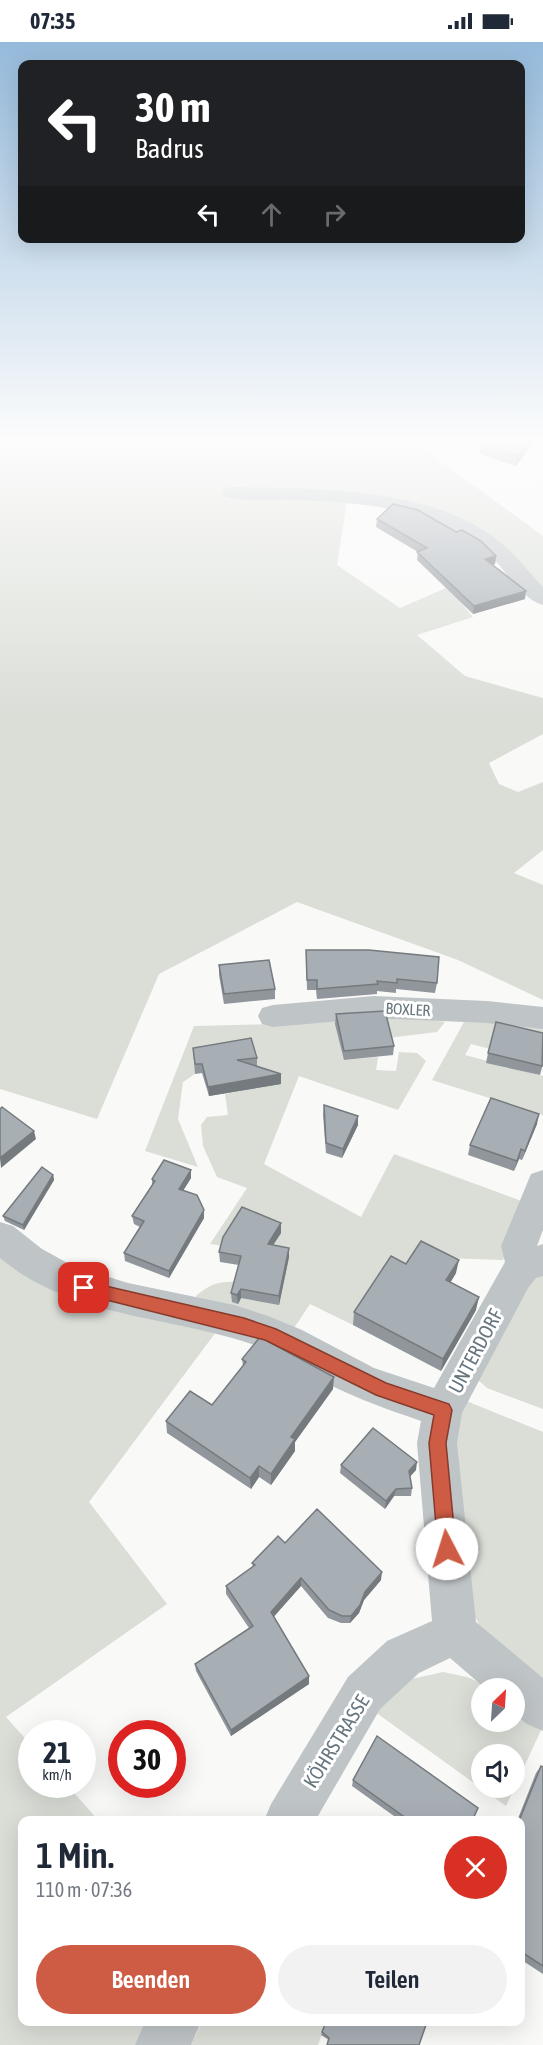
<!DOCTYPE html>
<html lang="de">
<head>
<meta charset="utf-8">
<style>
	:root { --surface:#fff; --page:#f2f2f3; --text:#1f2937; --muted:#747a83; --accent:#ce5b43 }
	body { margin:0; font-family:"Asap Condensed",sans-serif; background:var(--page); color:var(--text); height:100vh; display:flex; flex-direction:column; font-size:22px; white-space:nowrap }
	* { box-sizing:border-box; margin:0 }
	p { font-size:20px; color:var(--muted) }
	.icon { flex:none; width:33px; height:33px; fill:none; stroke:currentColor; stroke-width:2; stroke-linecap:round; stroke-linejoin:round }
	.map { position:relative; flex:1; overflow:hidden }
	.panel { position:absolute; left:18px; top:1774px; width:507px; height:210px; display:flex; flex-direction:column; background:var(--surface); border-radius:12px; box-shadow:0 6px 24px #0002 }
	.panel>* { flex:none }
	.guide { position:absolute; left:18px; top:18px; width:507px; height:183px; border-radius:12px; box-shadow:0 6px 24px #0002; background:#202124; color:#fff; overflow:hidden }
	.needle { width:39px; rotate:25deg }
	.tools { position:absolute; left:471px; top:1636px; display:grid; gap:12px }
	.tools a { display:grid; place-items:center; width:54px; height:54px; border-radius:50%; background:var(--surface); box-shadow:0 6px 24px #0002; font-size:30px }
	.speed { position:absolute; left:18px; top:1678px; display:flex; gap:12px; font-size:30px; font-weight:700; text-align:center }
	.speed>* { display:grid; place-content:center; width:78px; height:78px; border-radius:50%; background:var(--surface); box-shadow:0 6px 24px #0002; line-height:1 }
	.speed small { font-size:15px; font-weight:400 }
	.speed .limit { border:9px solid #d22; background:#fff; color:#111 }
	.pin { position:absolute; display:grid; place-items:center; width:51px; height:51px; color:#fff; margin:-26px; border-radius:12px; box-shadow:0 3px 9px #0006 }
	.me { position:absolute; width:66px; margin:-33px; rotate:355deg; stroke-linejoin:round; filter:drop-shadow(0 0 4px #0008) }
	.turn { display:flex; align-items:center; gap:21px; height:126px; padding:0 18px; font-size:27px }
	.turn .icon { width:78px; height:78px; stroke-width:2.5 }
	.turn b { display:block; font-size:42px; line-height:51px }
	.lanes { display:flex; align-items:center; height:57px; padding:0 18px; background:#0003; justify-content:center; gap:30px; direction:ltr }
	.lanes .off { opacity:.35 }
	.round { display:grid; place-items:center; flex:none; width:63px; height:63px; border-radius:32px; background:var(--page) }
	.summary { display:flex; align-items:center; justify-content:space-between; height:102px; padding:0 18px }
	h1 { font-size:36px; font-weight:600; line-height:45px }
	.cta { display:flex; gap:12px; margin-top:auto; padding:12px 18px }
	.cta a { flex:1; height:69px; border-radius:36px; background:var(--accent); color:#fff; font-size:24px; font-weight:600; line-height:69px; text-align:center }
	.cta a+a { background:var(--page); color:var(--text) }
	.status { display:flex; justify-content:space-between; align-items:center; height:42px; padding:0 30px; background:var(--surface); direction:ltr }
	.status svg { height:16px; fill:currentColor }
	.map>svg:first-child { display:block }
</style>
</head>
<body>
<div class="status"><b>07:35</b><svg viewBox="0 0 49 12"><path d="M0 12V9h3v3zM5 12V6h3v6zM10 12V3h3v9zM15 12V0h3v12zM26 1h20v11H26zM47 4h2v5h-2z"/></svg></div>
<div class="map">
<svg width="543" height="2003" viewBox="0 0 543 2003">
	<rect width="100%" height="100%" fill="#f9f9f8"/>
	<g fill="#daded7" fill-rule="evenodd">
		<path d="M0,395H407L543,494V547L489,492L348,453L337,523L400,566L448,545L473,575L417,593L465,634L543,656V692L489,721L499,742L518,750L543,740V808L514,831L543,843V958L458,918L297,860L159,932L97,1077L0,1047Z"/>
		<path d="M375,969L445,980L437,990L388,996L344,1018L378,1015L376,1028L396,1029L399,1010L417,1011L426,1019L398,1068L299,1034L264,1122L361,1175L394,1112L524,1160L503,1218L441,1216L405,1235L389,1227L353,1283L310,1262L290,1292L198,1261L196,1254C210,1242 219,1239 237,1240L268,1211L280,1191L224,1204L210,1202L247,1146L217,1135L203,1104L201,1083L207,1075L228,1073L225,1052L263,1045L201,1028L183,1040L178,1077L198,1125L145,1109L194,984L276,982Z"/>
		<path d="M471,977L543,983V1001L490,1007L471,1002L465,1013L543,1034V1073L432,1038L464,980Z"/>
		<path d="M0,1197L219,1286L89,1460L167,1562L6,1675L31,1703L32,1743H67L99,1779H22V1980H151L139,2003H0Z"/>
		<path d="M543,1232V1367L487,1346L478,1338L528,1240Z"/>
		<path d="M464,1358L543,1390V1645L486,1595L475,1575L454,1405Z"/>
		<path d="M443,1630L467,1635L495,1647H482V1680H514L515,1663L542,1686L506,1764L371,1667L407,1638ZM482,1713H514V1746H482Z"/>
		<path d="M202,1980H326L318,2003H191Z"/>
	</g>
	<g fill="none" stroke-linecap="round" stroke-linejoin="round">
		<g fill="#bfc4c7" fill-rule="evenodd">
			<path d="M232,445C315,447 425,444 495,496C513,509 527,528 543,545V563C520,557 504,525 487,510C469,494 445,483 422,475C380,462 333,459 290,458C269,458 245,460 225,455L222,451L225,447Z"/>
			<path d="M374,954L487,959L543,965V987L487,981L374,976L273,985L262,982L258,974L262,966L273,963Z"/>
			<path d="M543,1128V1188L537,1204L543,1202V1234L536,1236L528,1246L462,1371L457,1401L476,1580L543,1636V1689L527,1682L514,1672V1647H486L450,1616L419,1631L380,1667L315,1779H264L271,1762L348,1635L387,1599L432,1579L417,1401L421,1379C389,1368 358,1357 328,1342C306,1330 284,1314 260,1305C173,1273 74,1278 0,1216V1180L13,1184L42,1207L73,1224L128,1241L234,1263L268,1274L302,1288L374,1326L434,1346L505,1220L501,1204L531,1132Z"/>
			<path d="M145,1980H201L191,2003H135Z"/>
		</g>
	</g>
	<g fill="#90969b">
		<path d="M537,395L516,424L480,412L481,402Z"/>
		<path d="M377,477L496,514L495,522L492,523L525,557L473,572L417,518L418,510L376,485Z"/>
		<path d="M306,908L437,941L435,951L396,947V951L377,949V952L317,957L316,948H307Z"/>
		<path d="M219,923L275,947V957L224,962L219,933Z"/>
		<path d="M336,972L394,1004L393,1013L344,1018L335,982Z"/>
		<path d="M193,1006L257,1016V1025L281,1042L209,1054L202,1031L195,1032Z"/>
		<path d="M488,1011L543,1022L540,1033L486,1021Z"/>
		<path d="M324,1063L358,1083L342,1116L326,1111L323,1073Z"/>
		<path d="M537,1082L522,1118L519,1117L514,1129L468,1113L470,1103Z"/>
		<path d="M53,1133L54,1138L24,1188L5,1179L3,1174Z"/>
		<path d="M191,1136L183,1149L204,1176L169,1236L125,1219L124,1211L140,1185L134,1182L132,1174L152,1143V1137Z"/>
		<path d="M281,1191L273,1203L289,1215L279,1263L241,1256L238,1262L232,1260L231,1251L239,1223L220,1220L219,1210Z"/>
		<path d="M406,1222L456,1231L450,1241L476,1268L441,1329L353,1283L354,1270Z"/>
		<path d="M242,1317L333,1347L295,1400V1409L271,1443L259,1435L251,1447L167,1391L166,1379L212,1363L243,1324Z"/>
		<path d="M341,1423L416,1428L410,1434L412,1446L411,1454H394L385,1467L340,1431Z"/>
		<path d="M285,1501L381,1538L364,1558L359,1571L350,1581H341L328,1576L301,1544L273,1575L309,1642L231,1694L196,1629L195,1622L249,1586L226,1552V1544L253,1525L252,1521Z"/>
		<path d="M541,1724L543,1725V1932L520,1917V1779H517L536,1731Z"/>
		<path d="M353,1738L472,1779H401L352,1744Z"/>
		<path d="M326,1980H427L329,1998L321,1993Z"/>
	</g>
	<g fill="#757a7e">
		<path d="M532,395H537L516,424L517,414Z"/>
		<path d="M496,514L495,522L484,526L485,517Z"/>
		<path d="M526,549L525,557L473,572L474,564Z"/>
		<path d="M281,1032V1042L209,1054L208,1045Z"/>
		<path d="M539,1072L537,1082L522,1118L525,1109Z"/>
		<path d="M358,1074V1083L342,1116L343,1107Z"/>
		<path d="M34,1089L36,1097L1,1126L0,1116Z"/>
		<path d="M521,1107L519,1117L514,1129L517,1119Z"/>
		<path d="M191,1128V1136L179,1155V1147Z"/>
		<path d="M53,1133L54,1138L24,1188L23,1183Z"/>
		<path d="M204,1168V1176L169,1236V1229Z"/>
		<path d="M281,1181V1191L268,1211V1202Z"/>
		<path d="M289,1206V1215L279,1263V1254Z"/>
		<path d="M459,1218L456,1231L444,1251L446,1238Z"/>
		<path d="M241,1247V1256L238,1262L237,1253Z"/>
		<path d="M479,1255L476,1268L441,1329L443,1317Z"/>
		<path d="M334,1335L333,1347L295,1400V1409L271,1443V1432L291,1395Z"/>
		<path d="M417,1420L416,1428L408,1437L409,1429Z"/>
		<path d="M259,1424V1435L251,1447L250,1436Z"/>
		<path d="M396,1447L394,1454L385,1467L386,1459Z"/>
		<path d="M382,1530L381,1538L364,1558L359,1571L350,1581L351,1574L365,1550Z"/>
		<path d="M301,1536V1544L271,1578V1570Z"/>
		<path d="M309,1634V1642L231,1694V1688Z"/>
	</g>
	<g fill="#a7aeb4" stroke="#757a7e" stroke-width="1.5">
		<path d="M493,395H532L517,414L481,402Z"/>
		<path d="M393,462L418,468L456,490L462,488L481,499L496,514L485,517L526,549L474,564L417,510L427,506L377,477Z"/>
		<path d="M306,908H369L439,915L437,941L397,937V941L377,939L378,942L317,947V938H307Z"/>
		<path d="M269,918L275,947L224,952L219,923Z"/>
		<path d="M385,969L394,1004L344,1009L336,972Z"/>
		<path d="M496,980L543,991L542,1024L488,1011Z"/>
		<path d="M251,996L257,1016L237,1018L281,1032L208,1045L202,1022H195L193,1006Z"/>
		<path d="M491,1056L539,1072L525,1109L521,1107L517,1119L470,1103Z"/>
		<path d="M324,1063L358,1074L343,1107L326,1101Z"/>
		<path d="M2,1065L34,1089L0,1116V1067Z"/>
		<path d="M164,1118L191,1128L179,1147L197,1153L204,1168L169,1229L124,1211L144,1179L132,1174L155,1139L152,1137Z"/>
		<path d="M42,1125L53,1133L23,1183L3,1174Z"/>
		<path d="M242,1165L281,1181L268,1202L289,1206L279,1254L241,1247L237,1253L231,1251L241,1214L219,1210L223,1195Z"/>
		<path d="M421,1199L459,1218L446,1238L479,1255L443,1317L354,1270L391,1214L406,1222Z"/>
		<path d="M260,1295L334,1335L291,1395L295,1397L271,1432L259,1424L250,1436L166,1379L190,1349L212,1363L246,1320L242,1317Z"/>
		<path d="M373,1386L417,1420L409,1429L412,1446L396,1447L386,1459L341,1423Z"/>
		<path d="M317,1467L382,1530L365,1550L360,1563L351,1574H342L329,1568L301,1536L271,1570L309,1634L231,1688L195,1622L253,1584L226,1544L255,1523L252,1521L278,1494L285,1501Z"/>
		<path d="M377,1694L478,1766L472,1779H410L353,1738Z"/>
		<path d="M541,1724L543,1725V1924L520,1909V1779H519Z"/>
		<path d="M326,1980H427L419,2003H327L329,1996L322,1990Z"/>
	</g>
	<linearGradient id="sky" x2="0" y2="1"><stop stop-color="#95badb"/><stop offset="0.59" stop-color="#fcfcfc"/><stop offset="1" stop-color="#fcfcfc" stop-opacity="0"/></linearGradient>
	<rect width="543" height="675" fill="url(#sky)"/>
	<path fill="#ce5b43" stroke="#863b2c" stroke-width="1.5" d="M84,1239L244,1276L276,1287L386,1341L449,1362L452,1368L446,1401L456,1507L454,1513L447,1516L441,1513L438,1507L429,1401L434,1373L376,1353L265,1298L79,1251L76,1246L79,1241Z"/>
	<g text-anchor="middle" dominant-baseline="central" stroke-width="6" stroke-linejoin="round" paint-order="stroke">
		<g font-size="16" fill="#67767f" stroke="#fff">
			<text transform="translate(408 967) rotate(3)">BOXLER</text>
		</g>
		<g font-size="20" fill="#67767f" stroke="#fff">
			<text transform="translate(475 1309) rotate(-62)">UNTERDORF</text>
			<text transform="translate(336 1699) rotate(-58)">KÖHRSTRASSE</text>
		</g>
	</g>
</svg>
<div class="tools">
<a><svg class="needle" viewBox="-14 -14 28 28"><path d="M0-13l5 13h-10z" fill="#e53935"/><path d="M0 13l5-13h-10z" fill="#747a83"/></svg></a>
<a><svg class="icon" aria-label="sound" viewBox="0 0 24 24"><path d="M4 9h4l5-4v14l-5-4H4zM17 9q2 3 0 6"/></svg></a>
</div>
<div class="speed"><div>21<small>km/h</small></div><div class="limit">30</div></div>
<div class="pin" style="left:84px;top:1246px;background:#d93025"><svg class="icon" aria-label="arrive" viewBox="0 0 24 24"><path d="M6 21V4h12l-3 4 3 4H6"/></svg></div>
<svg class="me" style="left:447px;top:1507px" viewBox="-20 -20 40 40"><circle r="19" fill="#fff"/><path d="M0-13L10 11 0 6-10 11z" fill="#ce5b43"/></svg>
<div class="guide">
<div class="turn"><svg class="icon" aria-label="left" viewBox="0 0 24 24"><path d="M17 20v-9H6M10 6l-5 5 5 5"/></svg><div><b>30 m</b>Badrus</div></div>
<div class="lanes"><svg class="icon" aria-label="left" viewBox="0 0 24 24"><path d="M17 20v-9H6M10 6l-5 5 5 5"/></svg><svg class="icon off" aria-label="ahead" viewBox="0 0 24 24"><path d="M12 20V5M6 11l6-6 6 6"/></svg><svg class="icon off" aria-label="right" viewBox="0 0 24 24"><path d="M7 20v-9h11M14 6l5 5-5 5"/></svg></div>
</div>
<section class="panel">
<div class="summary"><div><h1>1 Min.</h1><p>110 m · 07:36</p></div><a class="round" style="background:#d93025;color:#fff"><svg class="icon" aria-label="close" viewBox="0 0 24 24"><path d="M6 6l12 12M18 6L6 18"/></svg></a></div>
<div class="cta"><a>Beenden</a><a>Teilen</a></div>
</section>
</div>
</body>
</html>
